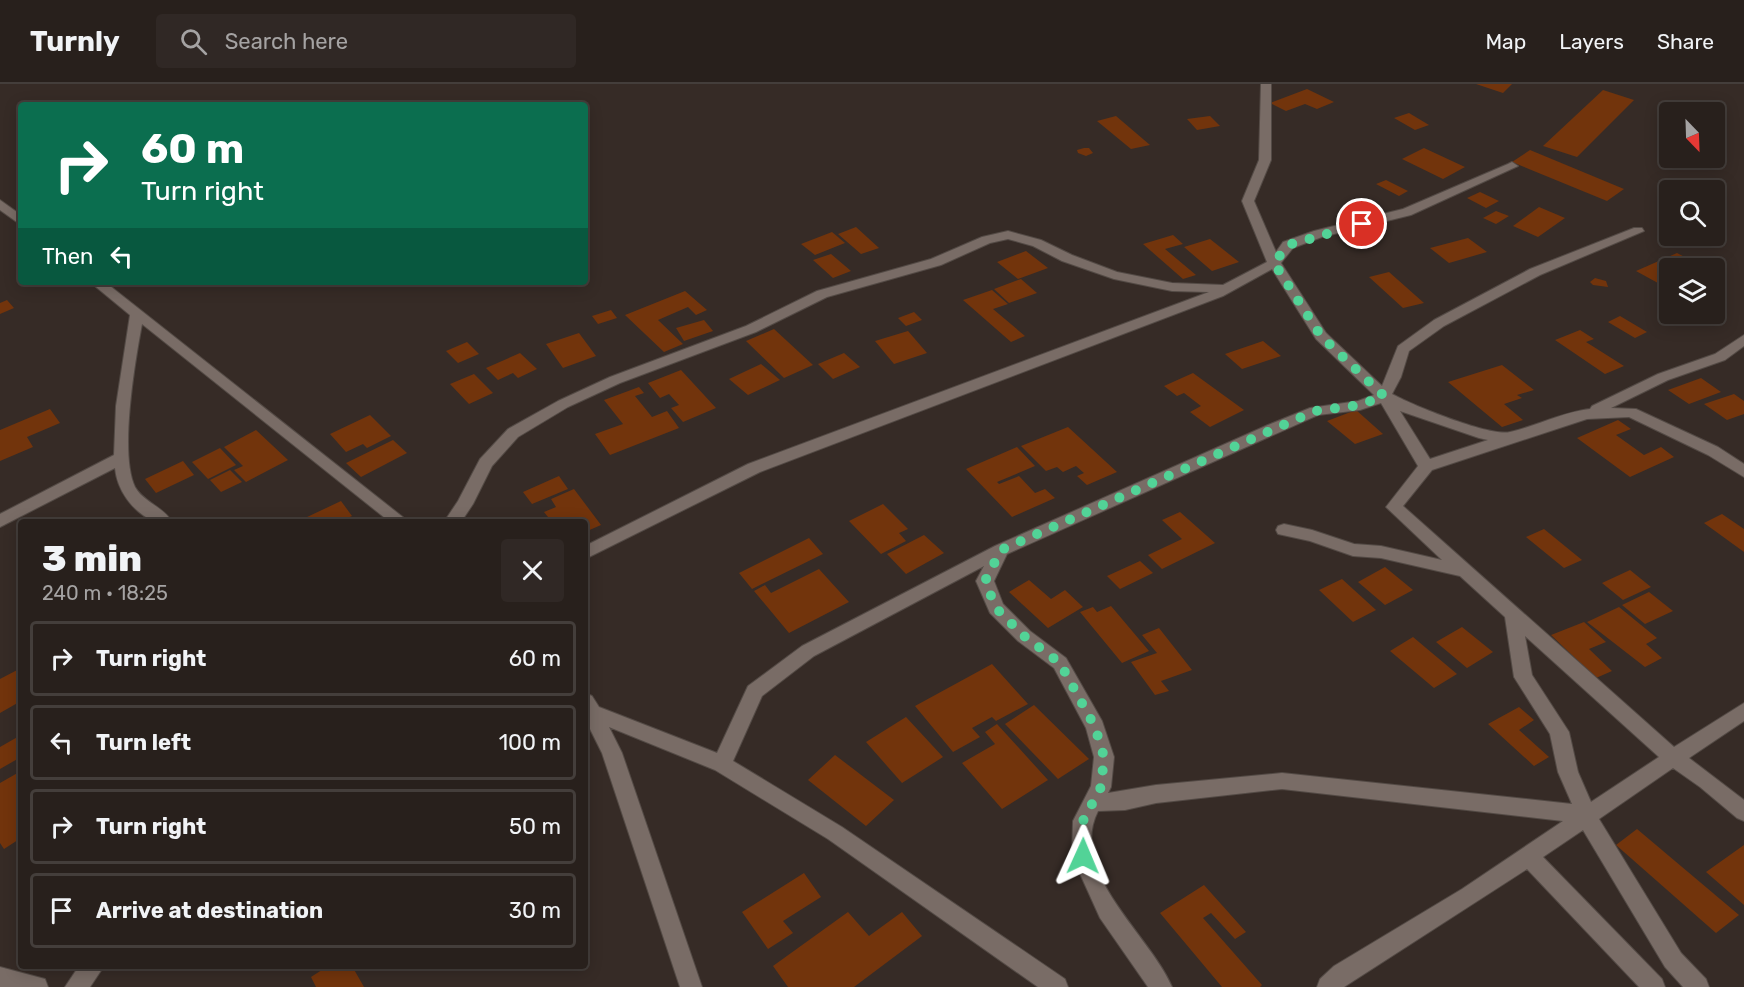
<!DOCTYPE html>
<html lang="en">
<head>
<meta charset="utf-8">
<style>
	:root { --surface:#28201c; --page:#302825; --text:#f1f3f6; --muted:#a5a3a3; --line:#443e3b }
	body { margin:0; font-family:Rubik,sans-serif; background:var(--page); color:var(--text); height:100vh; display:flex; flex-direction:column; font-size:22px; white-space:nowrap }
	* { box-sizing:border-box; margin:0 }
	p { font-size:20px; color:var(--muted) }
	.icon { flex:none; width:33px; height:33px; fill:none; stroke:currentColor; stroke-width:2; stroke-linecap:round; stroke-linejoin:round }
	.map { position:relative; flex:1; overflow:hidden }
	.details { position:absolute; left:18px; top:435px; width:570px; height:450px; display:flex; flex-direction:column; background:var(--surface); border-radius:6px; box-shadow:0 3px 15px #0003,0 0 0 2px var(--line) }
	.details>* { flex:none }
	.banner { position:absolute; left:18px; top:18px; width:570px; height:183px; border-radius:6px; box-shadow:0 3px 15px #0003,0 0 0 2px var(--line); background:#0b6e4f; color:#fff; overflow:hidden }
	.needle { width:39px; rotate:157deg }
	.tools { position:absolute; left:1659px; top:18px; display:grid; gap:12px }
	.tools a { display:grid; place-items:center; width:66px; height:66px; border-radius:6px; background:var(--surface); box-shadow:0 3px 15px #0003,0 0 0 2px var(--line); font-size:30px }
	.pin { position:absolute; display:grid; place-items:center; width:51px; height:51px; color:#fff; margin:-26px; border:3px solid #fff; border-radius:50%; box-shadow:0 2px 6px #0007 }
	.me { position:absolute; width:66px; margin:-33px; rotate:1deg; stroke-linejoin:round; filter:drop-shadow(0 0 4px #0008) }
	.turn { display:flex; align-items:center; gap:21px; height:126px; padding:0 24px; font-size:27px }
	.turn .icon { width:78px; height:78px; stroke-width:2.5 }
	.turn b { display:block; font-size:42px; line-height:51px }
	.then { display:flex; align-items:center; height:57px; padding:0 24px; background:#0003; gap:12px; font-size:22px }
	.round { display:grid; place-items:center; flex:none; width:63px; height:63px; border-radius:6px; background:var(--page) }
	.overview { display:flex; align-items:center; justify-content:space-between; height:102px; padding:0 24px }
	h1 { font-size:36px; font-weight:800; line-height:45px }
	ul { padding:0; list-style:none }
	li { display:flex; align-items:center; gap:18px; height:75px; margin:0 12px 9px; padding:0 12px; border:3px solid var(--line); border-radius:6px }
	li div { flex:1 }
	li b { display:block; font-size:22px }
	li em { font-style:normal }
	header { display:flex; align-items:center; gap:36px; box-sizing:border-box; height:84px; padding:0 30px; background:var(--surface); border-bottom:2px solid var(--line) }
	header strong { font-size:28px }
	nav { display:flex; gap:33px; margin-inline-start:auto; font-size:21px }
	.search { width:420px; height:54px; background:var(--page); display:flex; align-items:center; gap:15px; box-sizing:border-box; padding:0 21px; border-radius:6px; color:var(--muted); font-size:22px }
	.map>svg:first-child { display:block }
</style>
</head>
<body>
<header>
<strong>Turnly</strong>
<div class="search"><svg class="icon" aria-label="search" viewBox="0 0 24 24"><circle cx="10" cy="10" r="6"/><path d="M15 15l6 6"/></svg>Search here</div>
<nav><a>Map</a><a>Layers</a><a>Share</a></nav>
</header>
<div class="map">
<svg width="1744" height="903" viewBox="0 0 1744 903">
	<rect width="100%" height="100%" fill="#362b26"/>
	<g fill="#72340c">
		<path d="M1476,0H1512L1503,9Z"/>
		<path d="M1307,5L1334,18L1317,25L1305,20L1286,27L1270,19Z"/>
		<path d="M1603,6L1634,16L1577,73L1543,62Z"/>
		<path d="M1409,29L1429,41L1415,46L1394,34Z"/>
		<path d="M1116,32L1150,61L1131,65L1097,37Z"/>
		<path d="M1210,32L1220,42L1197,46L1187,35Z"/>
		<path d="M1084,64H1089L1093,69L1086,72L1078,69L1077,66Z"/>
		<path d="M1424,64L1465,83L1443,95L1402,75Z"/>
		<path d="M1530,66L1624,105L1607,117L1512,78Z"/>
		<path d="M1386,96L1408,107L1399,112L1376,100Z"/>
		<path d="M1480,108L1499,117L1486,124L1467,114Z"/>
		<path d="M1539,123L1565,134L1538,153L1513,142Z"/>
		<path d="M1496,127L1509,132L1496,140L1483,134Z"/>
		<path d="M856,143L879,164L861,170L838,150Z"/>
		<path d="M832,148L845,159L815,171L801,160Z"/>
		<path d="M1173,151L1183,160L1165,165L1196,191L1183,195L1143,160Z"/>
		<path d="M1468,154L1487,168L1449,179L1430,164Z"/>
		<path d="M1210,155L1239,178L1212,187L1184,163Z"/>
		<path d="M1026,167L1048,184L1018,195L997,178Z"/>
		<path d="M1677,169L1706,184H1670V203L1667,204L1636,187Z"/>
		<path d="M831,170L851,187L833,194L813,176Z"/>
		<path d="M1389,188L1424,219L1403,224L1369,193Z"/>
		<path d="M1595,194L1606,197L1608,203L1593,201L1590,198Z"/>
		<path d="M1021,195L1037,209L1009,219L994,205Z"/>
		<path d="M992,206L1008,220L993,225L1025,252L1011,258L963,216Z"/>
		<path d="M685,207L707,226L696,231L688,223L658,236L683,260L664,268L625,231Z"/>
		<path d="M7,216L14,224L0,230V219Z"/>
		<path d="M611,226L617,234L598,240L592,232Z"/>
		<path d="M914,228L922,236L906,242L898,234Z"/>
		<path d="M1620,232L1647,248L1635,254L1608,238Z"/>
		<path d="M704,236L713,247L684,257L676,244Z"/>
		<path d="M774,245L813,281L784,294L746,257Z"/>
		<path d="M1580,246L1594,255L1586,258L1624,282L1605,290L1555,256Z"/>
		<path d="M908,247L927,269L894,280L875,257Z"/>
		<path d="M579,249L596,272L563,284L546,260Z"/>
		<path d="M1263,257L1281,272L1242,285L1225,270Z"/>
		<path d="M467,258L479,270L458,279L446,267Z"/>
		<path d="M520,269L537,285L518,294L513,289L498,296L486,284Z"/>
		<path d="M844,269L860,283L833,295L818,280Z"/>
		<path d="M761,280L780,296L748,311L729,295Z"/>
		<path d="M1502,281L1534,306L1517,311L1522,314L1504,320L1523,336L1502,343L1448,298Z"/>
		<path d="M681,286L716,324L683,338L671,324L679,321L669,310L660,314L648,299Z"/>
		<path d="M1193,289L1244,326L1210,343L1190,328L1201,322L1184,309L1177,312L1164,302Z"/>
		<path d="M474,290L493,309L469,320L450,300Z"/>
		<path d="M1701,294L1721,308L1689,320L1668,306Z"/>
		<path d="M639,303L644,309L635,312L652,333L667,327L679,344L610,371L595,350L623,340L604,316Z"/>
		<path d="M1734,310L1744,317V330L1727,336L1704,320Z"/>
		<path d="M50,325L60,339L27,353L33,363L0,377V346Z"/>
		<path d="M1356,326L1383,350L1355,360L1327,337Z"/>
		<path d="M370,331L391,352L367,364L363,360L346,368L330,350Z"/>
		<path d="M1618,336L1631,345L1616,351L1644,371L1661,363L1674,373L1630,393L1577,354Z"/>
		<path d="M1068,343L1117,388L1087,401L1077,392L1084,389L1076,382L1063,388L1057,383L1046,387L1021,362Z"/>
		<path d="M256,346L288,376L246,398L234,386L243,382L224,363Z"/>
		<path d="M393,356L407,369L361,393L346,379Z"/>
		<path d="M1017,363L1035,382L997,398L999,400L1019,392L1035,409L1045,405L1055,414L1012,433L966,385Z"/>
		<path d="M220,364L236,381L208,395L192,378Z"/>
		<path d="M183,377L194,391L156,409L145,395Z"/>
		<path d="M230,386L242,398L221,408L210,396Z"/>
		<path d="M559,392L568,405L532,420L523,408Z"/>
		<path d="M574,405L601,441L585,448V438H552L544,428L556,423L551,415Z"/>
		<path d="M341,417L352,432L339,438H308L305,434Z"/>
		<path d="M883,420L908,445L899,449L906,457L881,470L849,437Z"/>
		<path d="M1180,428L1215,459L1162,485L1148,471L1182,455L1162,436Z"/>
		<path d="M1722,430L1744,445V468L1704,439Z"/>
		<path d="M1544,445L1582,476L1564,484L1526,453Z"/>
		<path d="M924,451L944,469L906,490L887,470Z"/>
		<path d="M809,454L823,470L752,505L739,489Z"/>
		<path d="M1140,477L1153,489L1120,505L1107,492Z"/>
		<path d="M1385,483L1413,506L1385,521L1358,498Z"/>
		<path d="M819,485L849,518L789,549L754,507L765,501L771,509Z"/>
		<path d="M1630,486L1651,503L1623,516L1602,499Z"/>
		<path d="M1342,495L1376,526L1353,538L1319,506Z"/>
		<path d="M1029,496L1051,515L1065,506L1083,523L1048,544L1009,508Z"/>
		<path d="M1649,508L1673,527L1645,540L1622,521Z"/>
		<path d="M1111,522L1149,567L1122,579L1080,528L1093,523L1097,528Z"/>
		<path d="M1619,523L1657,554L1646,560L1662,574L1645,583L1587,538Z"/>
		<path d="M1584,538L1606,558L1589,565L1612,587L1596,594L1551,551Z"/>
		<path d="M1462,543L1493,568L1467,584L1436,558Z"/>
		<path d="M1159,544L1192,586L1161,597L1169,607L1155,611L1131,578L1157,569L1142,551Z"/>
		<path d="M1413,553L1457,590L1434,604L1390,567Z"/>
		<path d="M992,580L1028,620L996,637L992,633L972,644L980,653L953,668L915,622Z"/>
		<path d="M21,584V617L0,629V595Z"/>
		<path d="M1034,621L1089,675L1058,695L1005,640Z"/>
		<path d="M1519,623L1534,636L1519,646L1549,673L1534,682L1488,640Z"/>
		<path d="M906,633L943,673L902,699L866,658Z"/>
		<path d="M997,640L1048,696L1002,725L962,679L995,660L985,648Z"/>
		<path d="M21,651V673L0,685V663Z"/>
		<path d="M835,671L894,716L866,742L808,696Z"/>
		<path d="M21,687V706L18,708L21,714V754L4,765L0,759V699Z"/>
		<path d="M1637,745L1739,831L1716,849L1616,761Z"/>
		<path d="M1744,761V821L1706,788Z"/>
		<path d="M804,789L821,813L783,837L793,849L768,865L742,828Z"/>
		<path d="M1204,801L1246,848L1235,855L1211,829L1203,834L1262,901L1260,903H1222L1160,829Z"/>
		<path d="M848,828L869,852L902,828L922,852L854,903H788L773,882Z"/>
		<path d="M328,882H352L364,903H316L311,893Z"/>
	</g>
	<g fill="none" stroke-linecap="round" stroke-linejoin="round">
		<g stroke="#534a45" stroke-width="2">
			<g id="minor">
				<path d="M1261,0H1271V76L1254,117L1276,168L1283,158L1314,147L1403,125L1508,80L1512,78L1518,82L1411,131L1322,153L1293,164L1281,179L1326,249L1382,302L1398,262L1434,236L1530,185L1634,144H1642L1644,147L1540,191L1444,242L1409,267L1401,293L1392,310C1412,321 1490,353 1510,348C1536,342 1563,328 1590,325L1592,322L1658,290L1715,270L1744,251V262L1725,276L1668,296L1611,324L1636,325L1718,363L1744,380V393L1708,371L1629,333L1587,335L1432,386L1403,422L1674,663L1744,619V637L1689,674L1744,716V737L1737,734L1700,703L1673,684L1599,735L1681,869L1706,895L1709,903H1683L1665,883L1583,746L1543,773L1662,895L1665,903H1639L1527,785L1344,903H1317L1320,895L1334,882L1462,805L1563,737L1282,705L1156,719L1125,726L1098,727C1067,788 1151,852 1172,903H1148L1100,834L1072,772L1073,737L1091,702L1094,673L1086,644L1054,584L1018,557L990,529L976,497L984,482L814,572L762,612L733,677L842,743L1065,895L1068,903H1038L828,755L715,686L609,643L622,669L702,903H680L602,669L585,635V609L592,612L599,623L717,669L748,602L802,562L995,462L1268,341L1310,324L1358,317L1374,311L1316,255L1272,185L1223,212L760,388L585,475V462L748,380L1209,208L1172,207L1114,195L1062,177L1033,162L1008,155L990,159L941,181L827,213L756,248L620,299L568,323L518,353L492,382L473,420L461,438H444L458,417L480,375L508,345L558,317L610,293L746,242L817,207L931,175L982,153L1008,147L1041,156L1072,171L1117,188L1172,199L1223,201L1267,178L1242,117L1259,76ZM1381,319L1418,382L1386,423L1442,476L1381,462L1354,460L1312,446L1284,440L1278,442L1276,446L1278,450L1310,457L1353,472L1381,474L1460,492L1505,533L1514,593L1550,650L1558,688L1572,720L1282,689L1156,701L1108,709L1111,703L1114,673L1102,637L1066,574L1030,547L1003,520L994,497L1007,470L1318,331L1360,326ZM1400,327L1479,354L1488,356L1430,375ZM1525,552L1659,673L1591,718L1578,688L1569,648L1532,591Z"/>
				<path d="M0,116L21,131V141L0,126Z"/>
				<path d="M90,198H105L409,438H390L142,240C135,277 119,370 135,403C143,418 164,423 172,438C167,438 158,439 153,437C132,427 117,406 115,384L0,443V430L114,371L116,322L130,231Z"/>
				<path d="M79,882H104L90,903H65Z"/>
				<path d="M0,883L45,895L48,903H0Z"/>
			</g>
		</g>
		<use href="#minor" fill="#796c66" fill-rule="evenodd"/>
	</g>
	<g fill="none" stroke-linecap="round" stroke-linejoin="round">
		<path stroke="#52d397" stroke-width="10" stroke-dasharray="0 18" d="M1083,772V737L1101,703L1104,673L1095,643L1060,579L1024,552L996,524L985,497L1001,466L1315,327L1360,321L1384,312L1321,252L1274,179L1288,161L1362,140"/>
	</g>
</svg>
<div class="tools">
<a><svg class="needle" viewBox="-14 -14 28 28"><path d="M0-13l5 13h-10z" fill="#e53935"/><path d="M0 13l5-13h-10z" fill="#a5a3a3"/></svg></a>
<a><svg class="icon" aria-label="search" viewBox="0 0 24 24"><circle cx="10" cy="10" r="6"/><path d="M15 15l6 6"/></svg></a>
<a><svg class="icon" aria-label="layers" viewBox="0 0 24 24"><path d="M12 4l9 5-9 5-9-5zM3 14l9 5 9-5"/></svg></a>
</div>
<div class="pin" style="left:1362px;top:140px;background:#d93025"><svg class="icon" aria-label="arrive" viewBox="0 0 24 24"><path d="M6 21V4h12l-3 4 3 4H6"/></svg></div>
<svg class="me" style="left:1083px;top:772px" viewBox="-20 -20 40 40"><path d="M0-17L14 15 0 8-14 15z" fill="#52d397" stroke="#fff" stroke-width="4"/></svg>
<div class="banner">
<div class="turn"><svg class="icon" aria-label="right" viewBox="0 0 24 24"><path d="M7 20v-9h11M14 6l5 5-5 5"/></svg><div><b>60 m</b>Turn right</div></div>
<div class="then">Then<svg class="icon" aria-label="left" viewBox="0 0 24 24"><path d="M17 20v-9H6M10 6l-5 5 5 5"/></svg></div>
</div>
<section class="details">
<div class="overview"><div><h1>3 min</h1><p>240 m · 18:25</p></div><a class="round"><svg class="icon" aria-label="close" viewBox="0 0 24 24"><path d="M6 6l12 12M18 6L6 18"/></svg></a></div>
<ul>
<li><svg class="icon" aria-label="right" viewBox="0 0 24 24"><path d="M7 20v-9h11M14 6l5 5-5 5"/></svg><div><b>Turn right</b></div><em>60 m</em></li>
<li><svg class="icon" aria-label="left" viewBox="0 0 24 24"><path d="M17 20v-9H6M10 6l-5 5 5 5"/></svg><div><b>Turn left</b></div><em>100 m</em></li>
<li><svg class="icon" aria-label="right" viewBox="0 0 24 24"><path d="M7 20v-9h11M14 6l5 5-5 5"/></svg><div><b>Turn right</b></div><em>50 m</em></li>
<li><svg class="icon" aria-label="arrive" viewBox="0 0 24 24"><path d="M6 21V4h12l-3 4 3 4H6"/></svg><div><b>Arrive at destination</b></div><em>30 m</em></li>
</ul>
</section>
</div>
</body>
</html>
